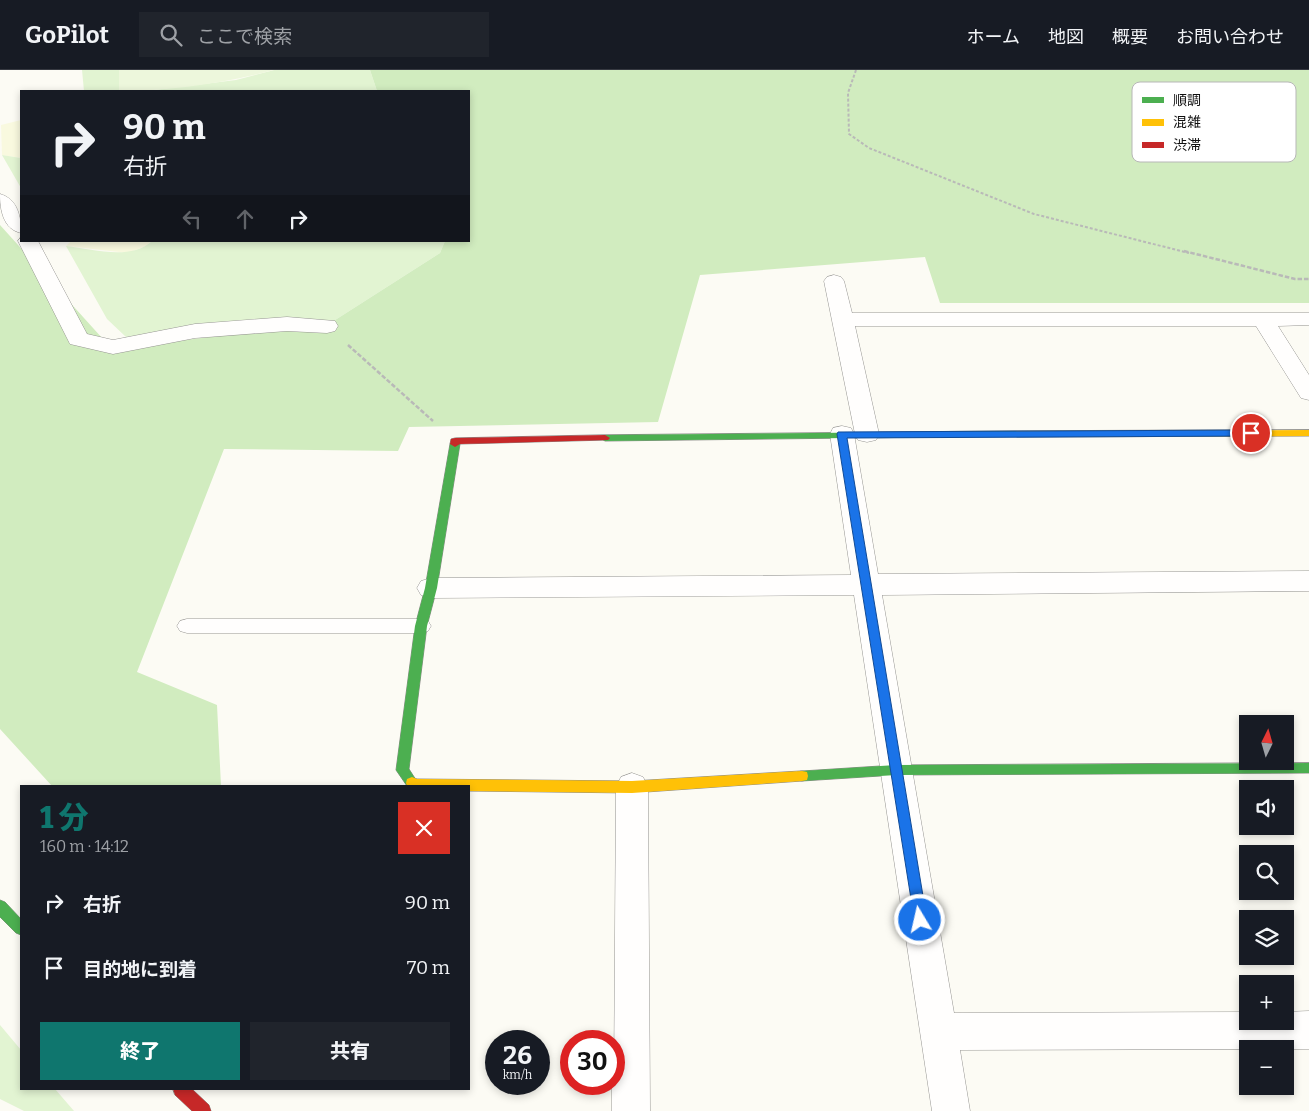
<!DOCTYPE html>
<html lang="ja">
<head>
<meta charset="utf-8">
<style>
	:root { --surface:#171b24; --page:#20242c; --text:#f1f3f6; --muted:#9ea1a6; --line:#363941; --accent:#0f766e }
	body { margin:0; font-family:Bitter,"Noto Sans JP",serif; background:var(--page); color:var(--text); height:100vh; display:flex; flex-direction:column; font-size:19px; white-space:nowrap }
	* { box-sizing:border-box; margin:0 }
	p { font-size:16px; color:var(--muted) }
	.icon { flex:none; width:28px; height:28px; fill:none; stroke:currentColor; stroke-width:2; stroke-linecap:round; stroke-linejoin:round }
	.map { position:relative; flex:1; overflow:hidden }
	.panel { position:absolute; left:20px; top:715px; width:450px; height:305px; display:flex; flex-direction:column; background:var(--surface); border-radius:0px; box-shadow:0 2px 8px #0003 }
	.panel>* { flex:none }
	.hud { position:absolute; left:20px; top:20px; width:450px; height:152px; border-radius:0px; box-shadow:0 2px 8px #0003; background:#171b24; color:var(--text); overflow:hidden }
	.needle { width:32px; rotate:5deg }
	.controls { position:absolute; left:1239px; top:645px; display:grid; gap:10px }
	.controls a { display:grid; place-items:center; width:55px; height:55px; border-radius:0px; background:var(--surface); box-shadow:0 2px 8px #0003; font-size:25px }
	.speed { position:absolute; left:485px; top:960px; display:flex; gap:10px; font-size:25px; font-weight:700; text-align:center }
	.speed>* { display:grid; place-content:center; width:65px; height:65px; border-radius:50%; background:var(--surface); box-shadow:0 2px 8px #0003; line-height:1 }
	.speed small { font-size:12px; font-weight:400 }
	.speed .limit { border:8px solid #d22; background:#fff; color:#111 }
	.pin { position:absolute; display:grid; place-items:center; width:42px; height:42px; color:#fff; margin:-21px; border:2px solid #fff; border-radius:50%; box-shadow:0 1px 5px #0007 }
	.me { position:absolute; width:55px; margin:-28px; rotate:351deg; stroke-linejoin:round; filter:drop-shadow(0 0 4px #0008) }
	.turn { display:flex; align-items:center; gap:18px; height:105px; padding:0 20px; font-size:22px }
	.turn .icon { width:65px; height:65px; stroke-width:2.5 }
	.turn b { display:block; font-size:35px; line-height:42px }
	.lanes { display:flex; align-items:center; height:48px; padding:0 20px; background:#0003; justify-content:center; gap:25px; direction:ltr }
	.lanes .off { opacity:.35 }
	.round { display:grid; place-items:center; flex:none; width:52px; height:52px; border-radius:0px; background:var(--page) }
	.overview { display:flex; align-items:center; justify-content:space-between; height:85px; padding:0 20px }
	h1 { font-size:30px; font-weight:800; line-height:38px; color:var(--accent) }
	.primary-button { display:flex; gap:10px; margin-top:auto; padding:10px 20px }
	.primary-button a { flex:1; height:58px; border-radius:0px; background:var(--accent); color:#fff; font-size:20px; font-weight:800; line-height:58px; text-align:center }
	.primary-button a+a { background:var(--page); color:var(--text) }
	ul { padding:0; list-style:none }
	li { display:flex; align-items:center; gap:15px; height:65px; padding:0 20px }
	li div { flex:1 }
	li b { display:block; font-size:19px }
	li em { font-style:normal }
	header { display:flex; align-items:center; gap:30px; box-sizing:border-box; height:70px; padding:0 25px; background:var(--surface); border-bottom:1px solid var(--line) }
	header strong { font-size:24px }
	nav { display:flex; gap:28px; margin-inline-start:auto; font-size:18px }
	.search { width:350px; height:45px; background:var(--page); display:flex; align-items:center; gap:12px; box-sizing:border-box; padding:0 18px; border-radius:0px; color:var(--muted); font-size:19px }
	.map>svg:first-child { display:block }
</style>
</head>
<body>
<header>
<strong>GoPilot</strong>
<div class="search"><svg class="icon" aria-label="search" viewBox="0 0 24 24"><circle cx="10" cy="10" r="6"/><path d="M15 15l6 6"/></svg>ここで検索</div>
<nav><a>ホーム</a><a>地図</a><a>概要</a><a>お問い合わせ</a></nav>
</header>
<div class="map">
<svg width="1309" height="1041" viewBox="0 0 1309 1041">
	<rect width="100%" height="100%" fill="#fcfbf4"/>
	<g fill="#f9f9df">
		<path d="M21,50V88L2,85L1,55Z"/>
		<path d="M71,171H152L146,176L128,183L66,176Z"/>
	</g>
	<g fill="#e2f4d2">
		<path d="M82,0H119V21H84Z"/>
		<path d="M274,0H370L377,21H145L236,10Z"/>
		<path d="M2,85L21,88V118Z"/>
		<path d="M152,171H445L440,183L332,252L283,250L126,267L107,249L66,176C93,179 130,191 152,171Z"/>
		<path d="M0,955L21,980V1019H55L74,1041H24L0,1029Z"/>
	</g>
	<path fill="#d1ecbf" d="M370,0H1309V233H940L925,187L700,205L658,352L409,357L398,381L224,379L137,602L217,635L221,716H52L0,659V155L112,279L332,252L440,183L445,171H469V21H377Z"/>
	<path fill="#edf7dc" d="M119,0H274C224,13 171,21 119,21Z"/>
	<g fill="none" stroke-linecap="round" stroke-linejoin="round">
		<g stroke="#969592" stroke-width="1">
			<path id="lane" d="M187,549H421L428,551L431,556L428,561L421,563H187L180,561L177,556L180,551Z"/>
		</g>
		<g stroke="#969592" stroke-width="1">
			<g id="street">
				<path d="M0,124C18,129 21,147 21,163C3,159 0,140 0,124Z"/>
				<path d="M21,167V171H38L87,264L113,270L195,254L287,247L335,251L338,256L335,261L327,263L287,261L195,268L113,284L70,274L18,171Z"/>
				<path d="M834,205L841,207L844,211L852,243H1309V255L1278,256L1309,305V330L1301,328L1256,256H855L879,364L876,370L867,372L858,370L855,364L824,211L827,207Z"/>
				<path d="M842,356L851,358L854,364L878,504L1309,501V521L882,525L954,943L1248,942V951H1285V942L1309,941V979L960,980L970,1041H932L854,525L431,528L421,525L417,518L421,511L431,508L851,505L830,364L833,358Z"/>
				<path d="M632,703L643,707L648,717L650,1041H612V1014H614L616,717L621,707Z"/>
			</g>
		</g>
		<g stroke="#8c8c89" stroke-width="1">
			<g id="fast">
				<path d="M1017,361L1022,364L1020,366L605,371L600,368L605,365Z"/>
				<path d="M455,371L460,374L437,518L427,556L409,699L418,713L417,716H407L396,700L415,556L425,518L450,374Z"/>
				<path d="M1309,693V703L896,705L802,711L797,710L796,706L797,702L802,701L896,695Z"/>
				<path d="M0,830L5,832L21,849V865L16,863L0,847Z"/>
			</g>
		</g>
		<g stroke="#8c8c89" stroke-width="1">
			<g id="slow">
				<path d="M1309,360V366L1017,367L1012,364L1017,361Z"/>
				<path d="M802,701L807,702L808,706L807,710L802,711L632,723L469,721V716H407L406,713L407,709L412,707L417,709L632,711Z"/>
			</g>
		</g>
		<g stroke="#8c8c89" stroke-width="1">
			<g id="jam">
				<path d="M605,365L610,368L608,370L460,374L455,377L450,374L451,369L455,368Z"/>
				<path d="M173,1019H192L209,1035L211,1041H192L175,1025Z"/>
			</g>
		</g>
		<path stroke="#b9b9b8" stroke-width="2" stroke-dasharray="3 2" stroke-linecap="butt" d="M856,0L848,23L849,64L869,78L1034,144L1189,183"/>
		<g stroke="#b9b9b8" stroke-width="2.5" stroke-dasharray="4.5 2" stroke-linecap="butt">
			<path d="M1184,181L1295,209H1309"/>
			<path d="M348,275L433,351"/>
		</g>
		<use href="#lane" fill="#fffefd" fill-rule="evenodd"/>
		<use href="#street" fill="#fffefd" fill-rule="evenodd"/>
		<use href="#fast" fill="#4caf50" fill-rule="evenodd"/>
		<use href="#slow" fill="#ffc107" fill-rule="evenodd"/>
		<use href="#jam" fill="#c62828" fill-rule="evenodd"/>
	</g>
	<path fill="#1a73e8" stroke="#114b97" d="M1251,360L1255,361V366L847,368L927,850L925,854L920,856L915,854L837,364L838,362Z"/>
	<rect x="1132" y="12" width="164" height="80" rx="8" fill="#fff" stroke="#b7b7b7" stroke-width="1"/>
	<rect x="1142" y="27" width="22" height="6" fill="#4caf50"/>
	<rect x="1142" y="49" width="22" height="7" fill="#ffc107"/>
	<rect x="1142" y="72" width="22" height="6" fill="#c62828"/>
	<g font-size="14" fill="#0f0f0f">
		<text x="1173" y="35">順調</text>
		<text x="1173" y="57">混雑</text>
		<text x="1173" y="80">渋滞</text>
	</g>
</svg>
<div class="controls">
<a><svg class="needle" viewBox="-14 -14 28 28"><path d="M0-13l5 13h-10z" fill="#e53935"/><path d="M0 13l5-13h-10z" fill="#9ea1a6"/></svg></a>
<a><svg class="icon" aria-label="sound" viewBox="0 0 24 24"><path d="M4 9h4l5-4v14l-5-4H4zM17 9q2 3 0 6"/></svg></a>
<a><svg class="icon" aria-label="search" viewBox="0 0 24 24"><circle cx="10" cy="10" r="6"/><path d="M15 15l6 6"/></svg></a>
<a><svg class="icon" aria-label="layers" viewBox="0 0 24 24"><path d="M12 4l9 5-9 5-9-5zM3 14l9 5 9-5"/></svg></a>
<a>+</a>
<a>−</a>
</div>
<div class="speed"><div>26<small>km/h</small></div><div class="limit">30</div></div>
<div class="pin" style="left:1251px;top:363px;background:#d93025"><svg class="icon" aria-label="arrive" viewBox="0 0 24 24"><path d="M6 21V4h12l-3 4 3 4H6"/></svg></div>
<svg class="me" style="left:920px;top:850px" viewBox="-20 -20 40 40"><circle r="17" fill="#1a73e8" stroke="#fff" stroke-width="3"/><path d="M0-11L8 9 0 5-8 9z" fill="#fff"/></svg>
<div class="hud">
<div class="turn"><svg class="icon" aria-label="right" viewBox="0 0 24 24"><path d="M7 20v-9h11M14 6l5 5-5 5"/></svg><div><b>90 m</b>右折</div></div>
<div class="lanes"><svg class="icon off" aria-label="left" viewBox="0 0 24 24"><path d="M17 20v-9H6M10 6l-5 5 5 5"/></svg><svg class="icon off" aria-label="ahead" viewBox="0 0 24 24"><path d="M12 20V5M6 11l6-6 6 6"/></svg><svg class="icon" aria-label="right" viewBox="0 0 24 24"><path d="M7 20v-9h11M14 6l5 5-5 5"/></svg></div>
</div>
<section class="panel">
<div class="overview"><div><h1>1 分</h1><p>160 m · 14:12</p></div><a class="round" style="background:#d93025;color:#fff"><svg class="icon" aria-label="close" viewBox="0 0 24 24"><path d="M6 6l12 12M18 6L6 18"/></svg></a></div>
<ul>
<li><svg class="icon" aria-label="right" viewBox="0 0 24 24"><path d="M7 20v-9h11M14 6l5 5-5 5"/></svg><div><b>右折</b></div><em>90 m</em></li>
<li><svg class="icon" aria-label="arrive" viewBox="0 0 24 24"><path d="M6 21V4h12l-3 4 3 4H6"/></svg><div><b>目的地に到着</b></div><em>70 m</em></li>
</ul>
<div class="primary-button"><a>終了</a><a>共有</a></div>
</section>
</div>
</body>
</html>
